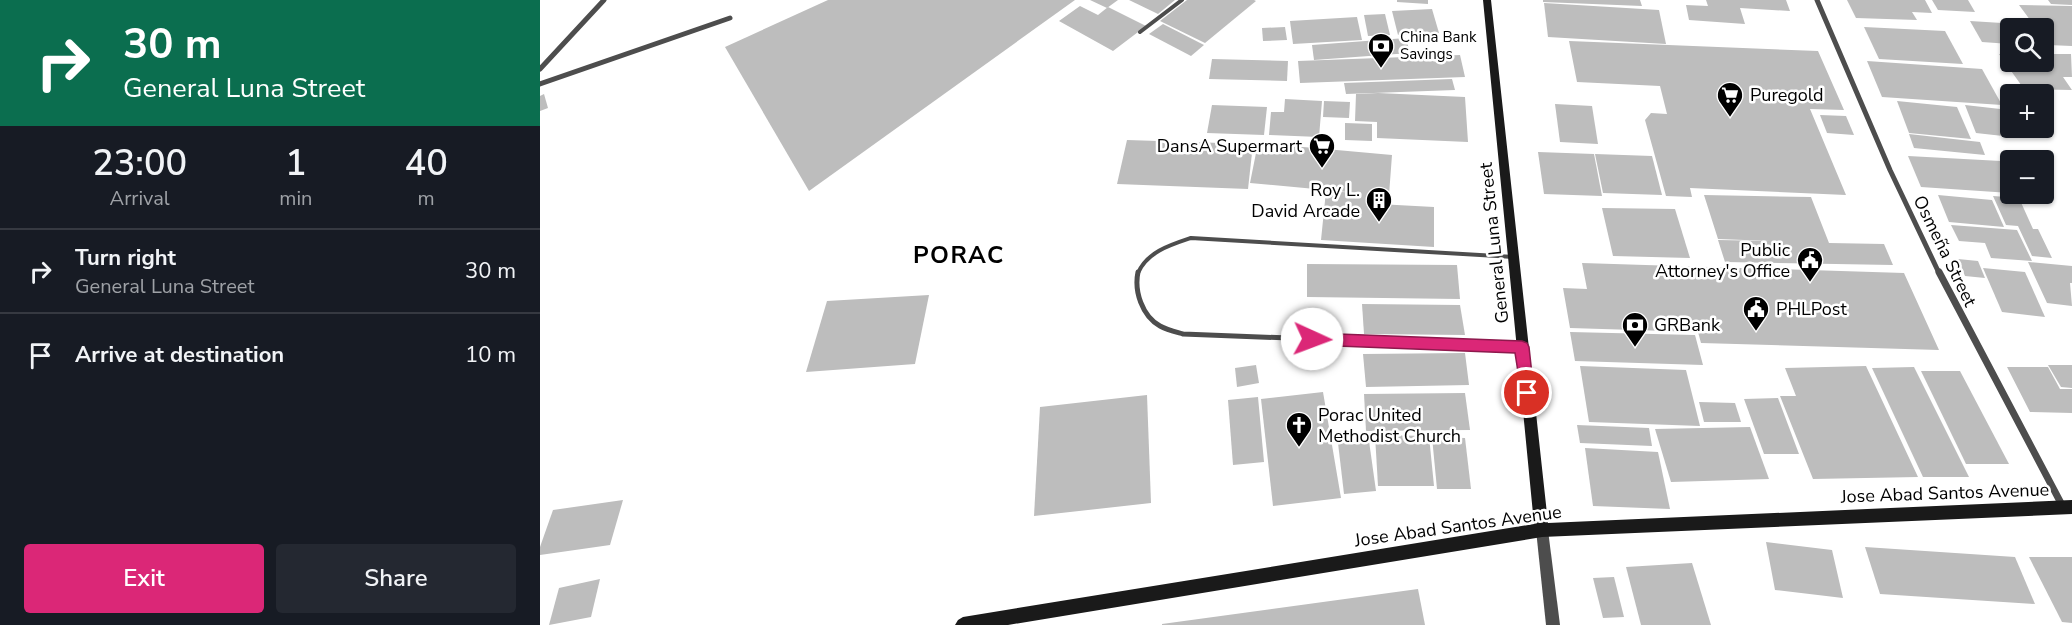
<!DOCTYPE html>
<html lang="en">
<head>
<meta charset="utf-8">
<style>
	:root { --surface:#171b24; --page:#242831; --text:#f1f3f6; --muted:#9ea1a6; --line:#363941; --accent:#db2777 }
	body { margin:0; font-family:"Nunito Sans",sans-serif; background:var(--page); color:var(--text); height:100vh; display:flex; flex-direction:column; font-size:22px; white-space:nowrap }
	* { box-sizing:border-box; margin:0 }
	p { font-size:20px; color:var(--muted) }
	.icon { flex:none; width:33px; height:33px; fill:none; stroke:currentColor; stroke-width:2; stroke-linecap:round; stroke-linejoin:round }
	.map { position:relative; flex:1; overflow:hidden }
	.details { display:flex; flex-direction:column; background:var(--surface); width:540px }
	.details>* { flex:none }
	.banner { background:#0b6e4f; color:#fff; overflow:hidden }
	.fabs { position:absolute; left:1460px; top:18px; display:grid; gap:12px }
	.fabs a { display:grid; place-items:center; width:54px; height:54px; border-radius:6px; background:var(--surface); box-shadow:0 2px 4px #0004; font-size:30px }
	.pin { position:absolute; display:grid; place-items:center; width:51px; height:51px; color:#fff; margin:-26px; border:3px solid #fff; border-radius:50%; box-shadow:0 2px 6px #0007 }
	.me { position:absolute; width:66px; margin:-33px; rotate:92deg; stroke-linejoin:round; filter:drop-shadow(0 0 4px #0008) }
	.turn { display:flex; align-items:center; gap:21px; height:126px; padding:0 24px; font-size:27px }
	.turn .icon { width:78px; height:78px; stroke-width:2.5 }
	.turn b { display:block; font-size:42px; line-height:51px }
	.eta { display:flex; justify-content:space-evenly; align-items:center; height:102px; text-align:center }
	.eta b { font-size:36px; font-weight:600; line-height:42px }
	.action { display:flex; gap:12px; margin-top:auto; padding:12px 24px }
	.action a { flex:1; height:69px; border-radius:6px; background:var(--accent); color:#fff; font-size:24px; font-weight:600; line-height:69px; text-align:center }
	.action a+a { background:var(--page); color:var(--text) }
	ul { padding:0; list-style:none }
	li { display:flex; align-items:center; gap:18px; height:84px; padding:0 24px; border-top:2px solid var(--line) }
	li div { flex:1 }
	li b { display:block; font-size:22px }
	li em { font-style:normal }
	main { display:flex; flex:1; min-height:0 }
	.map>svg:first-child { display:block }
</style>
</head>
<body>
<main>
<section class="details">
<div class="banner">
<div class="turn"><svg class="icon" aria-label="right" viewBox="0 0 24 24"><path d="M7 20v-9h11M14 6l5 5-5 5"/></svg><div><b>30 m</b>General Luna Street</div></div>
</div>
<div class="eta">
<div><b>23:00</b><p>Arrival</p></div>
<div><b>1</b><p>min</p></div>
<div><b>40</b><p>m</p></div>
</div>
<ul>
<li><svg class="icon" aria-label="right" viewBox="0 0 24 24"><path d="M7 20v-9h11M14 6l5 5-5 5"/></svg><div><b>Turn right</b><p>General Luna Street</p></div><em>30 m</em></li>
<li><svg class="icon" aria-label="arrive" viewBox="0 0 24 24"><path d="M6 21V4h12l-3 4 3 4H6"/></svg><div><b>Arrive at destination</b></div><em>10 m</em></li>
</ul>
<div class="action"><a>Exit</a><a>Share</a></div>
</section>
<div class="map">
<svg width="1532" height="625" viewBox="0 0 1532 625">
	<rect width="100%" height="100%" fill="#fff"/>
	<g fill="#bdbdbd">
		<path d="M288,0H535L269,191L185,47Z"/>
		<path d="M550,0H578L567,8Z"/>
		<path d="M589,0H635L618,14Z"/>
		<path d="M647,0H714L716,1L665,43L620,21Z"/>
		<path d="M857,0H888V4L857,2Z"/>
		<path d="M1003,0H1100L1102,6L1003,2Z"/>
		<path d="M1166,0H1246L1250,11L1200,8L1205,24L1149,20L1146,5L1168,6Z"/>
		<path d="M1307,0H1385L1392,13L1372,12L1377,20L1316,18Z"/>
		<path d="M1392,0H1428L1435,12L1398,10Z"/>
		<path d="M1508,0H1532V5L1511,4Z"/>
		<path d="M1004,3L1119,10L1126,44L1008,37Z"/>
		<path d="M1479,5L1532,6V46L1508,45L1503,38V28H1496Z"/>
		<path d="M540,6L558,15L568,7L606,26L573,51L519,21Z"/>
		<path d="M892,9L899,33L858,35L852,11Z"/>
		<path d="M845,14L850,35L828,36L824,15Z"/>
		<path d="M817,17L822,40L753,44L750,21Z"/>
		<path d="M1430,21L1462,23L1470,37V44L1442,42Z"/>
		<path d="M623,24L664,45L651,56L609,34Z"/>
		<path d="M745,27L747,40L723,41L722,28Z"/>
		<path d="M1324,27L1405,31L1423,64L1339,59Z"/>
		<path d="M866,38L870,53L774,60L772,45Z"/>
		<path d="M1029,41L1278,51L1304,110L1270,109L1306,195L1150,188L1152,197L1126,196L1105,120L1111,113L1127,114L1120,86L1037,82Z"/>
		<path d="M1459,54H1470V62H1503V54H1531L1532,77H1523L1532,90L1484,89Z"/>
		<path d="M920,55L925,77L760,83L758,61Z"/>
		<path d="M672,59L748,61L747,81L669,79Z"/>
		<path d="M1327,61L1442,69L1462,105L1342,97Z"/>
		<path d="M912,79L915,90L806,94L804,83Z"/>
		<path d="M838,93L925,97L928,142L837,138V122L815,121L816,94Z"/>
		<path d="M4,94L8,108L0,111V96Z"/>
		<path d="M745,99L782,101L779,137L729,135L731,112H744Z"/>
		<path d="M784,101L810,102L809,118L783,117Z"/>
		<path d="M1357,101L1417,107L1431,139L1369,133Z"/>
		<path d="M1015,104L1052,106L1058,144L1020,142Z"/>
		<path d="M672,105L727,107L724,135L667,133Z"/>
		<path d="M1425,105L1469,110L1470,128H1476L1481,138L1436,133Z"/>
		<path d="M1280,115L1306,116L1314,135L1287,133Z"/>
		<path d="M805,123L832,124V141L805,140Z"/>
		<path d="M1369,134L1440,142L1445,155L1374,148Z"/>
		<path d="M587,140L713,144L708,189L577,184Z"/>
		<path d="M718,143L852,155L849,195L838,194V204L894,207V247L781,240L786,191L818,193L710,183Z"/>
		<path d="M998,152L1054,154L1062,196L1004,194Z"/>
		<path d="M1055,154L1112,156L1122,195L1063,193Z"/>
		<path d="M1368,156L1461,161L1470,178V193L1381,187Z"/>
		<path d="M1164,195L1271,197L1289,243L1344,244L1353,265L1185,262L1178,240L1231,241L1178,239Z"/>
		<path d="M1398,195L1452,200L1464,227L1409,222Z"/>
		<path d="M1453,196L1479,198L1493,229H1498L1512,258L1492,256L1478,226L1466,225Z"/>
		<path d="M1062,208L1135,209L1150,258L1073,256Z"/>
		<path d="M1411,225L1477,230L1492,261L1451,258L1445,243L1419,241Z"/>
		<path d="M1418,259L1438,261L1445,278L1425,276Z"/>
		<path d="M1488,262L1532,266V283H1530L1532,306L1507,303Z"/>
		<path d="M1042,263L1364,273L1399,350L1161,343L1158,332L1030,328L1023,288L1047,289Z"/>
		<path d="M767,264L917,265L920,299L767,297Z"/>
		<path d="M1443,268L1485,272L1505,317L1462,312Z"/>
		<path d="M389,295L375,364L266,372L287,301Z"/>
		<path d="M822,304L920,305L925,335L824,334Z"/>
		<path d="M1030,332L1155,335L1163,365L1035,361Z"/>
		<path d="M925,353L929,385L826,387L823,354Z"/>
		<path d="M716,365L719,383L697,387L695,368Z"/>
		<path d="M1508,365H1532V388L1521,387Z"/>
		<path d="M1040,366L1146,370L1160,426L1049,422Z"/>
		<path d="M1326,366L1378,477L1273,479L1240,396H1256L1245,368Z"/>
		<path d="M1374,367L1429,477H1383L1332,368Z"/>
		<path d="M1467,367H1508L1520,389H1532V413L1490,412Z"/>
		<path d="M1381,371H1420L1469,464H1426Z"/>
		<path d="M783,392L801,498L733,506L721,399Z"/>
		<path d="M925,393L930,430L826,431L824,394Z"/>
		<path d="M607,395L611,503L494,516L500,407Z"/>
		<path d="M718,397L724,462L693,465L688,400Z"/>
		<path d="M1238,398L1259,454H1224L1204,399Z"/>
		<path d="M1159,402L1195,403L1201,422H1164Z"/>
		<path d="M1037,425L1109,428L1112,446L1040,443Z"/>
		<path d="M1210,427L1229,479L1131,482L1115,429Z"/>
		<path d="M835,435L889,436L894,486H838Z"/>
		<path d="M892,437L925,438L931,489H897Z"/>
		<path d="M829,441L836,491L804,494L798,443Z"/>
		<path d="M1045,448L1118,452L1130,509L1053,506Z"/>
		<path d="M83,500L70,545L0,555V547L13,510Z"/>
		<path d="M1226,542L1292,550L1303,598L1235,590Z"/>
		<path d="M1325,547L1475,557L1495,604L1340,594Z"/>
		<path d="M1489,557H1532V623L1522,622Z"/>
		<path d="M1152,563L1171,625H1101L1086,567Z"/>
		<path d="M1074,577L1084,617L1063,618L1053,578Z"/>
		<path d="M60,579L51,617L9,625L19,588Z"/>
		<path d="M878,589L885,625H622V624Z"/>
	</g>
	<g fill="none" stroke-linecap="round" stroke-linejoin="round">
		<g stroke="#4d4d4d" stroke-width="4">
			<path d="M600,32L642,0"/>
			<path d="M598,273C607,252 630,245 651,238L974,257"/>
		</g>
		<path stroke="#4d4d4d" stroke-width="5" d="M598,272C594,291 602,316 620,326C627,330 636,332 643,334L982,347"/>
		<g stroke="#4d4d4d" stroke-width="5">
			<path d="M1277,0L1350,170L1399,273"/>
			<path d="M0,69L64,0"/>
			<path d="M0,84L190,18"/>
		</g>
		<path stroke="#4d4d4d" stroke-width="7" d="M1399,272L1523,507"/>
		<path fill="#4d4d4d" fill-rule="evenodd" d="M1002,524L1006,526L1008,530L1020,625H1006L996,530L998,526Z"/>
		<path fill="#1a1a1a" fill-rule="evenodd" d="M943,0H951L1008,523L1532,500V514L1002,537L468,625H415L418,620L423,617L994,524Z"/>
	</g>
	<path fill="#db2777" stroke="#8e194d" stroke-width="1.5" d="M772,333L982,341L987,343L989,347L994,393L992,397L987,399L982,397L975,353L772,345L767,343L765,339L767,335Z"/>
	<defs>
		<g id="bank-pin" transform="scale(1.35)"><path d="M0 17L-7.5 6A9.5 9.5 0 1 1 7.5 6Z" fill="#000" stroke="#fff"/><path d="M-6-4H6V4H-6ZM0-2.3a2.3 2.3 0 1 0 0 4.6a2.3 2.3 0 1 0 0-4.6Z" fill="#fff"/></g>
		<g id="supermarket-pin" transform="scale(1.35)"><path d="M0 17L-7.5 6A9.5 9.5 0 1 1 7.5 6Z" fill="#000" stroke="#fff"/><path d="M-6-5.5h2.5l.6 2H6L4.5 2H-2.5L-4.4-4H-6ZM-1.5 3.2a1.3 1.3 0 1 0 .1 0ZM3 3.2a1.3 1.3 0 1 0 .1 0Z" fill="#fff"/></g>
		<g id="building-pin" transform="scale(1.35)"><path d="M0 17L-7.5 6A9.5 9.5 0 1 1 7.5 6Z" fill="#000" stroke="#fff"/><path d="M-4-6H4V6H1V3H-1V6H-4ZM-2.5-4.3h1.7v1.8h-1.7ZM.8-4.3h1.7v1.8H.8ZM-2.5-1h1.7V.8h-1.7ZM.8-1h1.7V.8H.8Z" fill="#fff"/></g>
		<g id="civic-pin" transform="scale(1.35)"><path d="M0 17L-7.5 6A9.5 9.5 0 1 1 7.5 6Z" fill="#000" stroke="#fff"/><path d="M-.6-6.5H3V-4.5H.6V-3L4-1V1h2V6H-6V1h2V-1L-.6-3ZM-1.2 2.5V6h2.4V2.5Z" fill="#fff"/></g>
		<g id="church-pin" transform="scale(1.35)"><path d="M0 17L-7.5 6A9.5 9.5 0 1 1 7.5 6Z" fill="#000" stroke="#fff"/><path d="M-1.2-6h2.4v3.5h3.3v2.4h-3.3V6h-2.4V-.1h-3.3v-2.4h3.3Z" fill="#fff"/></g>
	</defs>
	<g fill-rule="evenodd">
		<use href="#bank-pin" x="841" y="46"/>
		<use href="#supermarket-pin" x="1190" y="95"/>
		<use href="#supermarket-pin" x="782" y="146"/>
		<use href="#building-pin" x="839" y="200"/>
		<use href="#civic-pin" x="1270" y="260"/>
		<use href="#civic-pin" x="1216" y="309"/>
		<use href="#bank-pin" x="1095" y="325"/>
		<use href="#church-pin" x="759" y="425"/>
	</g>
	<g text-anchor="middle" dominant-baseline="central" stroke-width="5" stroke-linejoin="round" paint-order="stroke">
		<g font-size="15" fill="#000" stroke="#fff" text-anchor="start">
			<text x="860" y="37">China Bank<tspan x="860" dy="17">Savings</tspan></text>
		</g>
		<g font-size="18" fill="#000" stroke="#fff" text-anchor="start">
			<text x="1210" y="95">Puregold</text>
			<text x="762" y="146" text-anchor="end">DansA Supermart</text>
			<text x="820" y="190" text-anchor="end">Roy L.<tspan x="820" dy="21">David Arcade</tspan></text>
			<text x="1250" y="250" text-anchor="end">Public<tspan x="1250" dy="21">Attorney's Office</tspan></text>
			<text x="1236" y="309">PHLPost</text>
			<text x="1114" y="325">GRBank</text>
			<text x="778" y="415">Porac United<tspan x="778" dy="21">Methodist Church</tspan></text>
		</g>
		<g font-size="18" fill="#000" stroke="#fff">
			<text transform="translate(954 243) rotate(-96)">General Luna Street</text>
			<text transform="translate(1405 251) rotate(64)">Osmeña Street</text>
			<text transform="translate(1405 493) rotate(-2)">Jose Abad Santos Avenue</text>
			<text transform="translate(918 526) rotate(-8)">Jose Abad Santos Avenue</text>
		</g>
		<g font-size="24" font-weight="bold" letter-spacing="1.5" fill="#000" stroke="#fff">
			<text x="419" y="255">PORAC</text>
		</g>
	</g>
</svg>
<div class="fabs">
<a><svg class="icon" aria-label="search" viewBox="0 0 24 24"><circle cx="10" cy="10" r="6"/><path d="M15 15l6 6"/></svg></a>
<a>+</a>
<a>−</a>
</div>
<div class="pin" style="left:987px;top:393px;background:#d93025"><svg class="icon" aria-label="arrive" viewBox="0 0 24 24"><path d="M6 21V4h12l-3 4 3 4H6"/></svg></div>
<svg class="me" style="left:772px;top:339px" viewBox="-20 -20 40 40"><circle r="19" fill="#fff"/><path d="M0-13L10 11 0 6-10 11z" fill="#db2777"/></svg>
</div>
</main>
</body>
</html>
